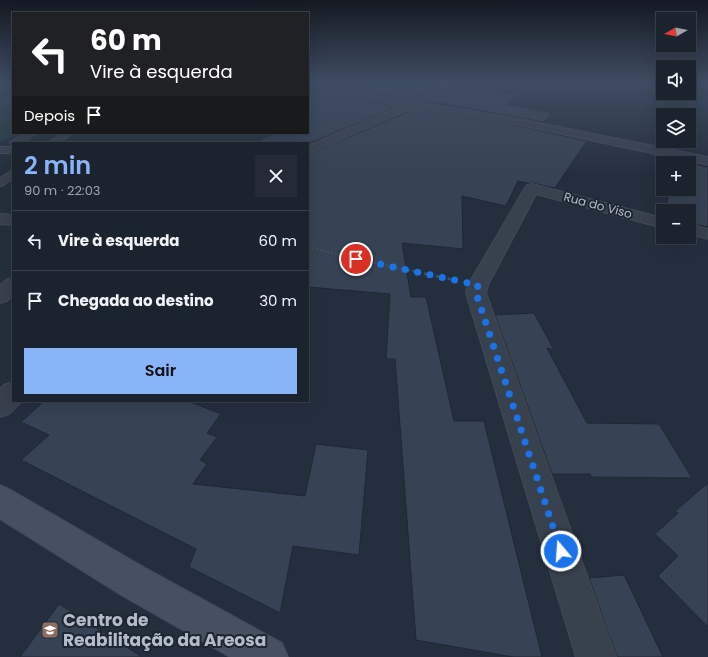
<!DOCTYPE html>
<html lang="pt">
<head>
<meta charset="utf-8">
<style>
	:root { --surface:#1b232e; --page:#242b36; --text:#f1f3f6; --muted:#a0a4aa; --line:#39404a; --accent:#8ab4f8 }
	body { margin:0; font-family:Poppins,sans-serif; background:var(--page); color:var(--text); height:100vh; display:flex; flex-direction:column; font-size:15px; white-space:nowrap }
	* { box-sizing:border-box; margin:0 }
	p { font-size:13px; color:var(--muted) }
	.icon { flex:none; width:22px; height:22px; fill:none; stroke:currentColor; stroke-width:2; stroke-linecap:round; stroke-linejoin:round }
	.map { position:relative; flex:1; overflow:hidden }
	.side { position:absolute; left:12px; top:142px; width:297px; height:260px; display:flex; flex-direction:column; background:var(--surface); border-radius:0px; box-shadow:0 4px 16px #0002,0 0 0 1px var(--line) }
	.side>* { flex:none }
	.banner { position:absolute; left:12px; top:12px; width:297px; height:122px; border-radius:0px; box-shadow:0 4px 16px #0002,0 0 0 1px var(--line); background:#202124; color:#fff; overflow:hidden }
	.needle { width:26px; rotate:261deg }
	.tools { position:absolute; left:656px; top:12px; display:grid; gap:8px }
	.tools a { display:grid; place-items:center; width:40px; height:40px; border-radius:0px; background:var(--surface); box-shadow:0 4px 16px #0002,0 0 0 1px var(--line); font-size:20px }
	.pin { position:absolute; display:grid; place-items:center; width:34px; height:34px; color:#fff; margin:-17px; border:2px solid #fff; border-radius:50%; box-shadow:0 1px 4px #0007 }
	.me { position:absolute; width:44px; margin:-22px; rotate:342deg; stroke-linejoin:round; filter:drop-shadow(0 0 3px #0008) }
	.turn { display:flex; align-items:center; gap:14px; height:84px; padding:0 12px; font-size:18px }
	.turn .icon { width:52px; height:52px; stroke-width:2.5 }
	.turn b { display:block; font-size:28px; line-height:34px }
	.then { display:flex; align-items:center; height:38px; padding:0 12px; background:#0003; gap:8px; font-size:15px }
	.round { display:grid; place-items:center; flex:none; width:42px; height:42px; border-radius:0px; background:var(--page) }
	.headline { display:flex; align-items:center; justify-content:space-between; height:68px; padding:0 12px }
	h1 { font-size:24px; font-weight:600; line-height:30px; color:var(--accent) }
	.primary-button { display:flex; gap:8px; margin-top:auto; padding:8px 12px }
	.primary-button a { flex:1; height:46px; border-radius:0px; background:var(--accent); color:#111; font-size:16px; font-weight:600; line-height:46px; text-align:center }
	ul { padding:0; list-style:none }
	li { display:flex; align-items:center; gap:12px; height:60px; padding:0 12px; border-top:1px solid var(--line) }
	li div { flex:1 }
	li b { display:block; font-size:15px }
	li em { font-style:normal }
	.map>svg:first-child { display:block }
</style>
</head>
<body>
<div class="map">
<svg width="708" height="657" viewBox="0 0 708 657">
	<rect width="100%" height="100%" fill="#242f3e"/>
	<g fill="#263c3f">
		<path d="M602,83H663V93H689V83H708V91L693,100Z"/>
		<path d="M13,100V133H18L0,143V104Z"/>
	</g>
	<g fill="#364354" stroke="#1f2835">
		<path d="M331,83L359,85L364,83H440L417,96L399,97L326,86Z"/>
		<path d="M456,84L517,95L506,104L552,113L543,122L428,101Z"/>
		<path d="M312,93L392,105L393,108L308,144V143H254L276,133H308V95Z"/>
		<path d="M426,110L519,126L587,141L555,188L532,183H527L518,181L506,206L462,196L463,249L402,243L411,297H426L454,421H484L542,657H513L416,640L395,359H386L390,294L308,287V155L405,113H415Z"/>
		<path d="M676,160L708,167V227L689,223V211H665L670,189H689V163H675Z"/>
		<path d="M534,313L554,350L547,348L587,423L659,424L692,478L591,477L590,474H552L495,315Z"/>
		<path d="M44,401H188L221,414L207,433L217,437L200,460L207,464L193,484L305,496L316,444L368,450L359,555L293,546L280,613L189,567L196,549L21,460L49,435L21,422Z"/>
		<path d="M708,483V627L658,576L678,556L655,534L678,513L675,511Z"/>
		<path d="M624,575L635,598L663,657H617L589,578Z"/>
		<path d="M59,604L142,657H20Z"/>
	</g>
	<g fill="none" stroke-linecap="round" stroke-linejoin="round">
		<g stroke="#414a57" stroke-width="2">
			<g id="service">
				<path d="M26,133H37L22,143H13V145H12L10,143L12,141Z"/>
				<path d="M63,133H73L59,143H48Z"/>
				<rect x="0" y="147" width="13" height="6"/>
				<path d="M13,170V178L4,185L0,186V178Z"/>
			</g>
		</g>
		<g stroke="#414a57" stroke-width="2">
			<g id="minor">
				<path d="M308,85L399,99L404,102L399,105L308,91Z"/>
				<path d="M13,96V102L0,105V99Z"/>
				<path d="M425,103L519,119L708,157V165L519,125L421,108L420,106L421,104Z"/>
				<path d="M532,184L663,218V228L536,194L488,285L486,293L616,657H576L466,293L468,285L525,188L527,185Z"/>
				<path d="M0,214L13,215V225L0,224Z"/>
				<path d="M689,224L708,229V239L689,234Z"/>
				<path d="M13,278V295L7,301L0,303V285L6,280Z"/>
			</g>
		</g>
		<g stroke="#414a57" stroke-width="2">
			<g id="tertiary">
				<path d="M444,83H455L426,101L430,106L429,108L415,112L405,111L308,154V146L396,108L393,105L398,99L412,97L417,98ZM412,103L419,105L411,106L404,104Z"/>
				<path d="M13,382V401H22L9,414L0,417V389L4,385Z"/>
			</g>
		</g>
		<g stroke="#414a57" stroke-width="2">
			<path id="secondary" d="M0,485L11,490L147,569L282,643L288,657H230L121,595L0,519Z"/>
		</g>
		<path stroke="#3f5557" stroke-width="2" stroke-dasharray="2 2" stroke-linecap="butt" d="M308,247L393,267"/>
		<path stroke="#3f5557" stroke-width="2.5" stroke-dasharray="3 3" stroke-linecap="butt" d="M389,266L454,280"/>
		<use href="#service" fill="#38414e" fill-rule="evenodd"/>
		<use href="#minor" fill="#38414e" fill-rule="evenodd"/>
		<use href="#tertiary" fill="#38414e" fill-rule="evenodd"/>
		<use href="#secondary" fill="#465061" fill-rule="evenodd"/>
	</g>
	<linearGradient id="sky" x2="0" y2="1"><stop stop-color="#141a22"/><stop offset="0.47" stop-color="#3f4d63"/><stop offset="1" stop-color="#3f4d63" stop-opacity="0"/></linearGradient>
	<rect width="708" height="175" fill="url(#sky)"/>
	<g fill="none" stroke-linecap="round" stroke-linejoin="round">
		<path stroke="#1a73e8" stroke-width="7" stroke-dasharray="0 12.6" d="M356,259L478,285L476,293L561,551"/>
	</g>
	<defs>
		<g id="school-square" transform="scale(0.9)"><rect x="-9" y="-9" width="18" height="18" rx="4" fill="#8d6e63" stroke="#1d2633"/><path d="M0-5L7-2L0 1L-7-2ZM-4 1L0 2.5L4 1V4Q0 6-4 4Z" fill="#fff"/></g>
	</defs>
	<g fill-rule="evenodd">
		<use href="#school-square" x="50" y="630"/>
	</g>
	<g text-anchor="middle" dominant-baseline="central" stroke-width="4" stroke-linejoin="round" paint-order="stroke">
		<g font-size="12" fill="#b4bcc9" stroke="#1d2633">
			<text transform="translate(598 205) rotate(15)">Rua do Viso</text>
		</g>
		<g font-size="17" font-weight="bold" fill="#b4bcc9" stroke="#1d2633" text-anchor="start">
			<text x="63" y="620">Centro de<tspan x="63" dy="20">Reabilitação da Areosa</tspan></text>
		</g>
	</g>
</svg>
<div class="tools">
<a><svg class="needle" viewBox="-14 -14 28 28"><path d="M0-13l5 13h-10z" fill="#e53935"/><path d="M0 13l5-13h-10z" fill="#a0a4aa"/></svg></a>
<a><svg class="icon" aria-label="sound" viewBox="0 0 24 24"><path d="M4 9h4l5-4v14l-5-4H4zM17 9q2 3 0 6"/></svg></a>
<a><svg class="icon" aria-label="layers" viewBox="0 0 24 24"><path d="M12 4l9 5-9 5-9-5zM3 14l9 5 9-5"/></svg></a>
<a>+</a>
<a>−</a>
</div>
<div class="pin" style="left:356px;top:259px;background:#d93025"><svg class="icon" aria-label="arrive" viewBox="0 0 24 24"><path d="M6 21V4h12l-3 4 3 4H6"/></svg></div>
<svg class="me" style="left:561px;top:551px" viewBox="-20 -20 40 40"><circle r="17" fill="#1a73e8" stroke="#fff" stroke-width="3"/><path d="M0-11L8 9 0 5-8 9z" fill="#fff"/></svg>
<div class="banner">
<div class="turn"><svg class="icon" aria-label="left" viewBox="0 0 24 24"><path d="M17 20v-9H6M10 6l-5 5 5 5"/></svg><div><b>60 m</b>Vire à esquerda</div></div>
<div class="then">Depois<svg class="icon" aria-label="arrive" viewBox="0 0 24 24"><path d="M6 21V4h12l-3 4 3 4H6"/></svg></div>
</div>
<section class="side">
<div class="headline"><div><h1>2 min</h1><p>90 m · 22:03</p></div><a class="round"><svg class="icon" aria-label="close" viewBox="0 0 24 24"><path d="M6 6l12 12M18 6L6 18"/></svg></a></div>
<ul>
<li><svg class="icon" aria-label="left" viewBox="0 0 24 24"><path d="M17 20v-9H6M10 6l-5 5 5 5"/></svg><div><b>Vire à esquerda</b></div><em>60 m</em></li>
<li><svg class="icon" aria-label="arrive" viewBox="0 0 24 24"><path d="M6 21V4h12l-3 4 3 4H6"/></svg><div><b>Chegada ao destino</b></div><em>30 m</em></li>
</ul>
<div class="primary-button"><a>Sair</a></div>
</section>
</div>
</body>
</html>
